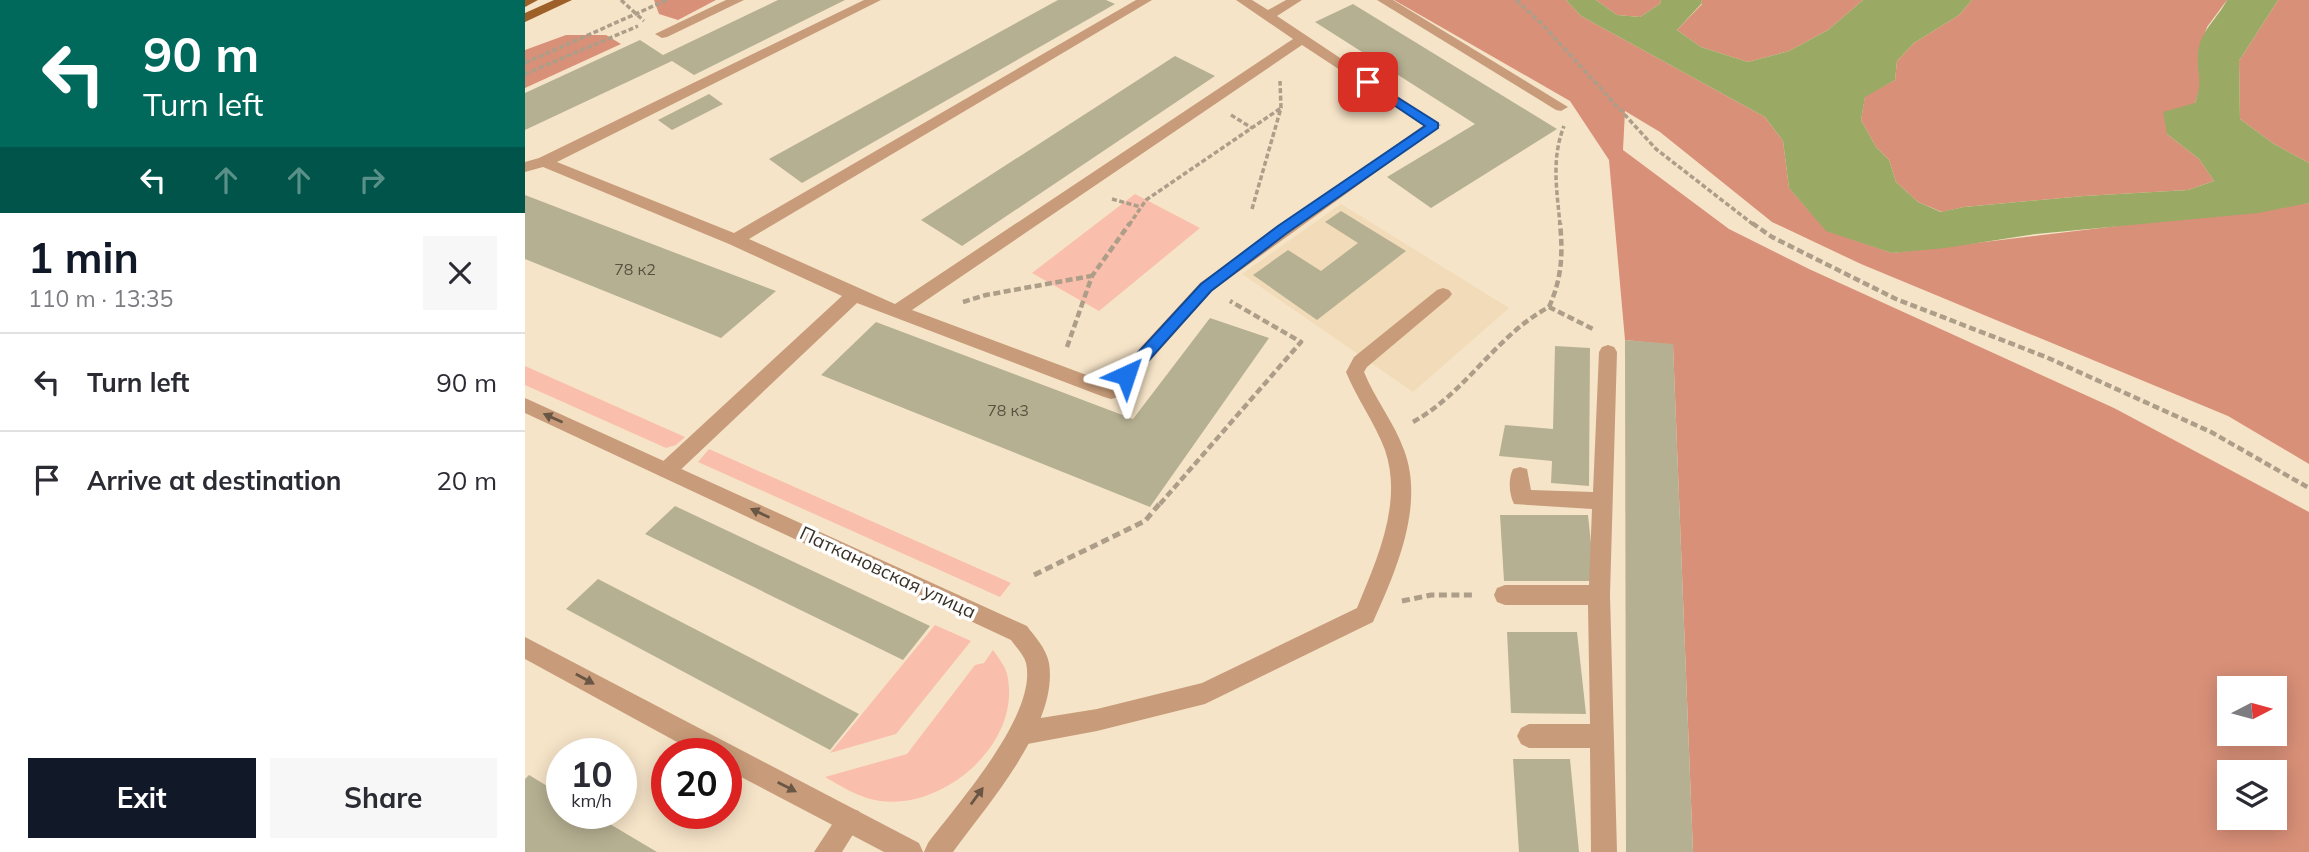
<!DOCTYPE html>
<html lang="en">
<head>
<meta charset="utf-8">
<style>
	:root { --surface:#fff; --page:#f7f7f7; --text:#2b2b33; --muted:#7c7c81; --line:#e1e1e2; --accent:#111827 }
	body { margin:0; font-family:Mulish,sans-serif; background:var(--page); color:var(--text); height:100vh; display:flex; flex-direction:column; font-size:26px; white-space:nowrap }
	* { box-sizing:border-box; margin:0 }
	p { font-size:23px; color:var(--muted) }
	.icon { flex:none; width:38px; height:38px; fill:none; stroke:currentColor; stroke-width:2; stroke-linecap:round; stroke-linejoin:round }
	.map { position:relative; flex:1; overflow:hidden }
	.drawer { display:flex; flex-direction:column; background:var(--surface); width:525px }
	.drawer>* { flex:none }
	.banner { background:#00695c; color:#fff; overflow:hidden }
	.needle { width:46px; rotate:84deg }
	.buttons { position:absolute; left:1692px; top:676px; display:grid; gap:14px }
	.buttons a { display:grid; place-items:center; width:70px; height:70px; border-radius:0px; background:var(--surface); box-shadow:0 4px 18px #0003; font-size:35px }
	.speed { position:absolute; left:21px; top:738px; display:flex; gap:14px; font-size:35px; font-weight:700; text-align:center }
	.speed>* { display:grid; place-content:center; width:91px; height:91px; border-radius:50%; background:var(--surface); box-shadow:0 4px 18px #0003; line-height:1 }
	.speed small { font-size:18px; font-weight:400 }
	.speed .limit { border:10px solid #d22; background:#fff; color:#111 }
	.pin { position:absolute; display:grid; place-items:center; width:60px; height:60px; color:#fff; margin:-30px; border-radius:14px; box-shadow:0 4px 10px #0006 }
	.me { position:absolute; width:77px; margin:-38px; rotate:42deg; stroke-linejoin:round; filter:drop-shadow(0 0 5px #0008) }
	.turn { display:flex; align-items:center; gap:24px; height:147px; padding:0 28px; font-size:32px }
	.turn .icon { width:91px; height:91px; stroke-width:2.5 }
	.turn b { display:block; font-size:49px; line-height:60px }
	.lanes { display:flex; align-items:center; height:66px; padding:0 28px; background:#0003; justify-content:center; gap:35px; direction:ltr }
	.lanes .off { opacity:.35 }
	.round { display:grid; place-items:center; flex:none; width:74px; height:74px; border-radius:0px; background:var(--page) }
	.overview { display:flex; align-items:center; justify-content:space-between; height:119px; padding:0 28px }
	h1 { font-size:42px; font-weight:700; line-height:52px; color:var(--accent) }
	.cta { display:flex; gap:14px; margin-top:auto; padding:14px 28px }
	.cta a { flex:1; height:80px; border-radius:0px; background:var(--accent); color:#fff; font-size:28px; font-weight:700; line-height:80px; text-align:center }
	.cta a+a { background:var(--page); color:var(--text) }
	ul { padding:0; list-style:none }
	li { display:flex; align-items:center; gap:21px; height:98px; padding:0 28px; border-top:2px solid var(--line) }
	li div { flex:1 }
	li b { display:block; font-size:26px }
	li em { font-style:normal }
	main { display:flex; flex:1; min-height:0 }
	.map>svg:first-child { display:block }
</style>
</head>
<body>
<main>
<section class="drawer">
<div class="banner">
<div class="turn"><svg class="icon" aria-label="left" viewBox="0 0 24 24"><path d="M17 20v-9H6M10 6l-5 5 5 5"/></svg><div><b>90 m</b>Turn left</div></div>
<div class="lanes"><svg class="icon" aria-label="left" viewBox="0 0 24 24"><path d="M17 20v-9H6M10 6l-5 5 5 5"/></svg><svg class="icon off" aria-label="ahead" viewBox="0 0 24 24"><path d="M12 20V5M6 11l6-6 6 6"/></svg><svg class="icon off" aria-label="ahead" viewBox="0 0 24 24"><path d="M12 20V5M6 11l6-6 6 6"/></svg><svg class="icon off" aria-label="right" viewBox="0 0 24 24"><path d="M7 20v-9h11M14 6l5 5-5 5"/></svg></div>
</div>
<div class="overview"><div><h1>1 min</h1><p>110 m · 13:35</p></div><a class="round"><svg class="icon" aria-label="close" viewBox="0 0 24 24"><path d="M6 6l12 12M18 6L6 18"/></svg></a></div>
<ul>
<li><svg class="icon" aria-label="left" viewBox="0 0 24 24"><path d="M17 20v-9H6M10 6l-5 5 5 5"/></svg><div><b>Turn left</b></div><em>90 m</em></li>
<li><svg class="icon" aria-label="arrive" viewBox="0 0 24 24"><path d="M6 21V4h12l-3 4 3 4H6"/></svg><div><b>Arrive at destination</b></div><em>20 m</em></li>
</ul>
<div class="cta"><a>Exit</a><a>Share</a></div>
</section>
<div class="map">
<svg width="1784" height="852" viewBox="0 0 1784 852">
	<rect width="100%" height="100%" fill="#f6e4c8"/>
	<path fill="#f1dbb8" d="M816,204L984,308L888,392L717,274Z"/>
	<g fill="#fabfac">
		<path d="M610,194L675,228L574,311L507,273Z"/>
		<path d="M0,366L160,437L151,445L141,448L0,385Z"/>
		<path d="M184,449L486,583L475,597L173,462Z"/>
		<path d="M410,625L446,641L371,734L305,753Z"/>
		<path d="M468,650C473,657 480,666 482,674C498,742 420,810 355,801C335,798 317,787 300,777L382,754L450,665L459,663Z"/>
	</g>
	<g fill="#d99078" fill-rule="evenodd">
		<path d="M129,0H191L153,20L134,14Z"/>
		<path d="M869,0H1041L1056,16L1240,117L1258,141L1264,188L1301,230L1367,253L1784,203V464L1703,416L1336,264L1247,222L1135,132L1100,111L1098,150L1204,229L1284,269L1589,408L1784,512V852H1168L1148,345L1100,340L1084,160L1045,101ZM1704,688H1750V733H1704ZM1704,772H1750V817H1704Z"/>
		<path d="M1071,0H1135L1136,3L1115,17L1092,15Z"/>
		<path d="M1176,0H1338L1303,30L1264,51L1223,62L1176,47L1152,30L1177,4Z"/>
		<path d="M1447,0H1702L1682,27L1673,53L1676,85L1670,103L1642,134L1674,159L1689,181L1663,190L1559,196L1439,207L1417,212L1393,202L1371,182L1364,160L1351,147L1336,120L1340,96L1370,80L1372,61L1389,43L1434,15Z"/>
		<path d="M1753,0H1784V163L1749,144L1715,119L1714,61Z"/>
		<path d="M41,35H81L96,44L0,88V50Z"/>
	</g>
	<path fill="#9aa963" d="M1041,0H1071L1092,15L1115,17L1136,3L1135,0H1176L1177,3L1152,30L1176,47L1223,62L1264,51L1303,30L1338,0H1447L1434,15L1389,43L1372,61L1370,80L1340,97L1336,120L1351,147L1364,160L1371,182L1393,202L1416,212L1439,207L1559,196L1663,190L1689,181L1674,159L1642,134L1638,112L1670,103C1679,77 1671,75 1673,53C1675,31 1693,18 1702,0H1753L1714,61L1715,119L1749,144L1784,163V203L1733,213L1511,234L1420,248L1367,253L1301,231L1264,188L1258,141L1240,117L1056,16Z"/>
	<g fill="#b6b092">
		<path d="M253,0H320L169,75L147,61L0,130V93L115,40L138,55Z"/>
		<path d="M533,0H581L590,4L277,183L244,159Z"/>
		<path d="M828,4L1032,129L906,208L862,177L950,124L790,22Z"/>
		<path d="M650,56L690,76L437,246L396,220Z"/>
		<path d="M184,94L198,104L147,130L133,120Z"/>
		<path d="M0,195L148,252L251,291L196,338L0,259Z"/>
		<path d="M816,211L881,251L792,320L728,275L763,250L796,271L833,243L800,222Z"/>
		<path d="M685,318L744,338L625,507L296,375L351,322L608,419Z"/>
		<path d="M1100,340L1148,344L1168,852H1101Z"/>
		<path d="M1030,346L1065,348L1064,486L1026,483L1027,461L974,456L980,425L1028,429Z"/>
		<path d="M150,506L405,626L378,660L120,534Z"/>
		<path d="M975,515H1063L1070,581H979Z"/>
		<path d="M73,579L334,714L305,750L41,609Z"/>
		<path d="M982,632H1052L1061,714L986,713Z"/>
		<path d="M988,759H1045L1054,852H994Z"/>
		<path d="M4,775L37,795V814H68L132,852H0V779Z"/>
	</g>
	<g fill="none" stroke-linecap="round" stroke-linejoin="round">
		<g stroke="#ac9e89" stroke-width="3.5" stroke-dasharray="5 2.5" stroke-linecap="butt">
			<path d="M96,0L119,21"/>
			<path d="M991,0L1017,24L1131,149L1229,225"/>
			<path d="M0,63L142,0"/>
			<path d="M0,74L113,26"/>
			<path d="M706,115L727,128"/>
			<path d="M587,199L616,207"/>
			<path d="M727,209L756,108L755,81"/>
			<path d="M604,225L621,200L756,108"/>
			<path d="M1035,225C1032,190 1026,159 1039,126"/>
		</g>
		<g stroke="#ac9e89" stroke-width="4.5" stroke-dasharray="7 3.5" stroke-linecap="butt">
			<path d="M1227,223L1247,237L1371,299L1521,357L1686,432L1784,488"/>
			<path d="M438,302L461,295L566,276"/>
			<path d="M1024,307C1037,278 1038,254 1035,223"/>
			<path d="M542,347L567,276L605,223"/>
			<path d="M888,422C942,392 970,336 1024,307L1068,329"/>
			<path d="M635,504L776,342L705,301"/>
		</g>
		<g stroke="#ac9e89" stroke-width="5" stroke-dasharray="8 4.5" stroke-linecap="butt">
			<path d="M509,575L620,521L636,502"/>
			<path d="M877,601L906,595H951"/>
		</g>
		<g fill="#c89c7a" fill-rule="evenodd">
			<path d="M201,0H219L142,37L137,38L130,34Z"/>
			<path d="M339,0H356L32,162L209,233L611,0H627L224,239L370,304L768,39L711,0H727L743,10L761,0H777L752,16L916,125L687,291L593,397L586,399L579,397L332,303L149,476L142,478L135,476L132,470L135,464L317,296L204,244L18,167L0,172V162L14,158ZM777,45L899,125L675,283L583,383L387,310Z"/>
			<path d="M852,0H868L1043,107L1036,111L1031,110Z"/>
			<path d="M918,288L924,290L927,294L924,298L842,367L839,372C850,399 869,422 879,450C900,505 871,571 848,622L680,704L572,731L497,745L489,741L485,733L489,725L497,721L572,709L677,683L832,608C852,559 878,503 860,450C850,423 832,399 821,372L829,357L912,290Z"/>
			<path d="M1083,345L1089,347L1092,352L1085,595L1092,852H1066L1065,748H1004L996,744L992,736L996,728L1004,724H1065L1063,605H980L972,602L969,595L972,588L980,585H1064L1067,509L989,504C984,494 983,479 988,469L995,467L1002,469L1006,490L1068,492L1074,352L1077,347Z"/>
			<path d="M325,808L334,811L337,820L317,852H289L316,811Z"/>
		</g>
		<g fill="#c89c7a" fill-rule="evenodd">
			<path d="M0,398L502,626C510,637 521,648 524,663C534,725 462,805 428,852H399L403,843C433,803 513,714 501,663C499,655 491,647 486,640L0,413Z"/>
			<path d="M0,637L394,843L398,852H359L201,769V754H174L0,659Z"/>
		</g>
		<g fill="#9d6029" fill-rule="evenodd">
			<path d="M0,0H13L0,7Z"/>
			<path d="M29,0H47L0,22V13Z"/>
		</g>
	</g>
	<defs><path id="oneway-solid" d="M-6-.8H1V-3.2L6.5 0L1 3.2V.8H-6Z" transform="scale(1.75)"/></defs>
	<g fill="#6a5644">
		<use href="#oneway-solid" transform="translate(28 418) rotate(-156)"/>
		<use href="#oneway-solid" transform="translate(235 513) rotate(-155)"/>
		<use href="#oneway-solid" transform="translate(60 679) rotate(29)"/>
		<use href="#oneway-solid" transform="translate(262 787) rotate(27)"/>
		<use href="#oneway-solid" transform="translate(452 796) rotate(-54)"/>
	</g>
	<path fill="#1a73e8" stroke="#114b97" stroke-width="2" d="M843,79L913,123V128L762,233L686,291L607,379H596L594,375L596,371L676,284L753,226L900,126L839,85L837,82Z"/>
	<g text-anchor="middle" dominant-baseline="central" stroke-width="7" stroke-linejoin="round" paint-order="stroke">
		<g font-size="16" fill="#585142">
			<text x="110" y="269">78 к2</text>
			<text x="483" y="410">78 к3</text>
		</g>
		<g font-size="19" fill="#383127" stroke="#fff">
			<text transform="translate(363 572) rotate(25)">Паткановская улица</text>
		</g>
	</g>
</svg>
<div class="buttons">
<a><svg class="needle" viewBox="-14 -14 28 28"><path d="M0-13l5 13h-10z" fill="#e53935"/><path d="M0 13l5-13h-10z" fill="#7c7c81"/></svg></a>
<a><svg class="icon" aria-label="layers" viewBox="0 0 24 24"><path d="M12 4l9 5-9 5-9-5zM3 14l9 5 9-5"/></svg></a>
</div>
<div class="speed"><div>10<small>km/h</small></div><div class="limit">20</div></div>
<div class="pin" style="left:843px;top:82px;background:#d93025"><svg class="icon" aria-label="arrive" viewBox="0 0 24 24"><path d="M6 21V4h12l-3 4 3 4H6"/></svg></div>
<svg class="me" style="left:601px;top:375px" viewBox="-20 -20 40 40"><path d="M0-17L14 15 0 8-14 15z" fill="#1a73e8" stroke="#fff" stroke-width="4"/></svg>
</div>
</main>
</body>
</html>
